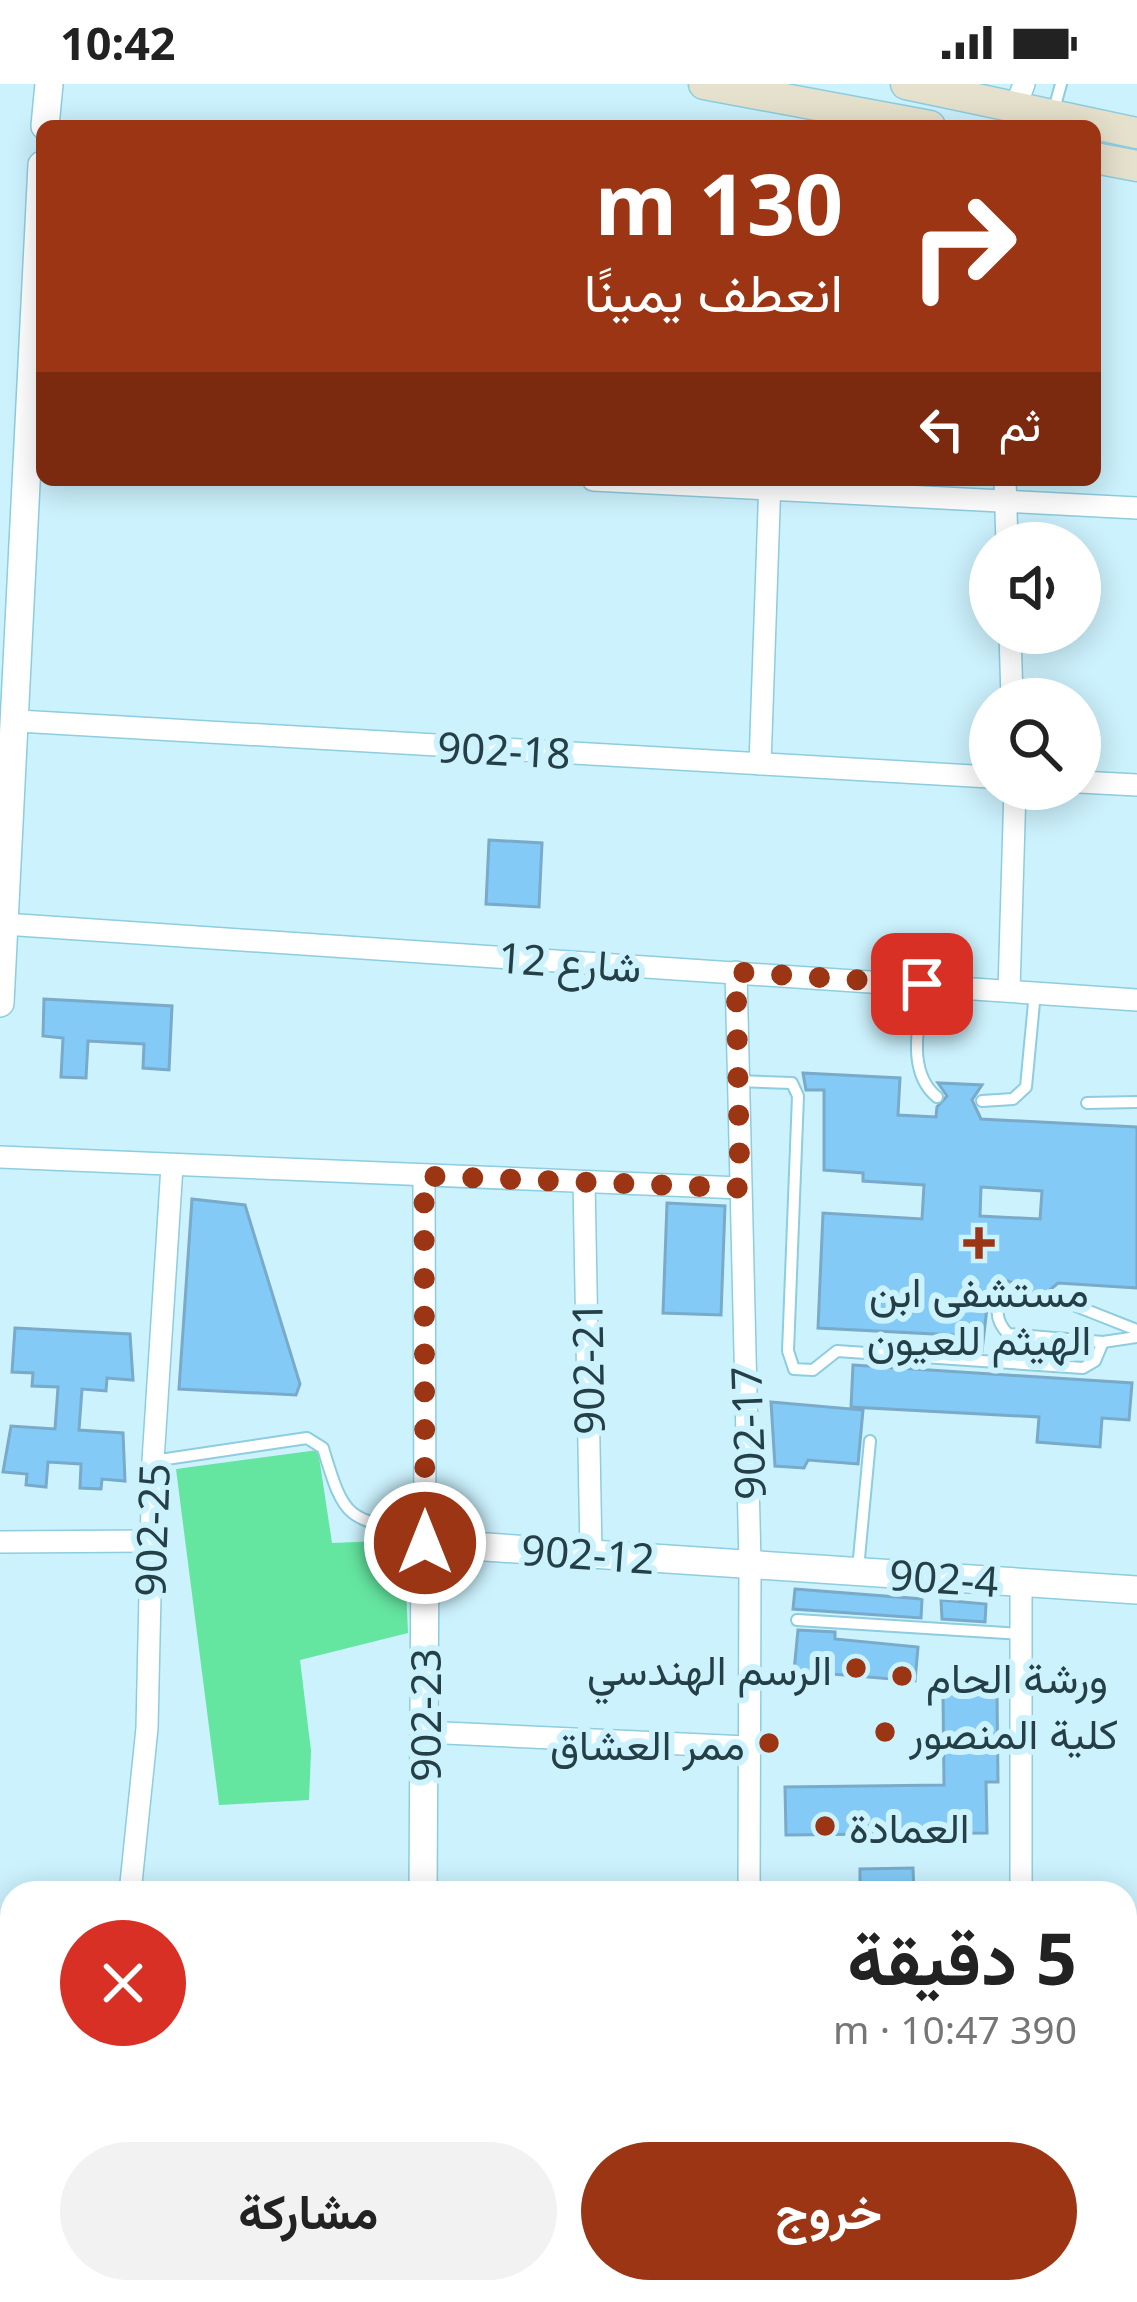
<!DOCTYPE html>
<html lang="ar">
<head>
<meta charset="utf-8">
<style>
	:root { --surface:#fff; --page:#f2f2f2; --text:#222; --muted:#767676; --accent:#9c3513 }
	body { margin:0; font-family:"Noto Sans",Vazirmatn,sans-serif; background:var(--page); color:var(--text); direction:rtl; height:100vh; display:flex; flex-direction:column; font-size:45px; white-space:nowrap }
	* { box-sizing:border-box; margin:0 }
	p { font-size:39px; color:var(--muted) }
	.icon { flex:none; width:66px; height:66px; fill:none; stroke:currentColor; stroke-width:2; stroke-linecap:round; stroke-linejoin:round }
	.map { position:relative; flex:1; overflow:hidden; direction:ltr }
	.panel { position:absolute; left:0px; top:1797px; width:1137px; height:423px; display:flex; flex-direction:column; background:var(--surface); border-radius:36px 36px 0 0; box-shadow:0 6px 30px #0003; direction:rtl }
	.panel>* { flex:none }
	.guide { position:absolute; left:36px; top:36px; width:1065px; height:366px; border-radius:18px; box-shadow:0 6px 30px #0003; direction:rtl; background:#9c3513; color:#fff; overflow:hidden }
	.controls { position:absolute; left:969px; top:438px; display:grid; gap:24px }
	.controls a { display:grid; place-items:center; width:132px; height:132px; border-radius:50%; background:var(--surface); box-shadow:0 6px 30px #0003; font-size:60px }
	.pin { position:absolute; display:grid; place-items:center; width:102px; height:102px; color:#fff; margin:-51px; border-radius:24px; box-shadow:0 6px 18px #0006 }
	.me { position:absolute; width:132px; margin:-66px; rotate:0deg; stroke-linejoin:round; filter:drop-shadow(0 0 9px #0008) }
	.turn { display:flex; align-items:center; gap:42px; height:252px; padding:0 60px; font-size:54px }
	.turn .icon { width:156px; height:156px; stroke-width:2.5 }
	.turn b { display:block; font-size:84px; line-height:102px }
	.then { display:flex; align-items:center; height:114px; padding:0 60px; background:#0003; gap:24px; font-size:45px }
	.round { display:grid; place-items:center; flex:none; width:126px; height:126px; border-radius:63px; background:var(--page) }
	.head { display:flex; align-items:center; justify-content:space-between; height:204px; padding:0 60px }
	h1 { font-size:72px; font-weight:700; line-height:90px }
	.cta { display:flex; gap:24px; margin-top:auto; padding:24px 60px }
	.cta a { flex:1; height:138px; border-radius:72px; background:var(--accent); color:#fff; font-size:48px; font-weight:700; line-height:138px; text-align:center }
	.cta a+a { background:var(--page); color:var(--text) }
	.status { display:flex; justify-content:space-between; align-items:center; height:84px; padding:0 60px; background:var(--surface); direction:ltr }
	.status svg { height:33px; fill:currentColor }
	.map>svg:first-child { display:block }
</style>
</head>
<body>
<div class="status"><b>10:42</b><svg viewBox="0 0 49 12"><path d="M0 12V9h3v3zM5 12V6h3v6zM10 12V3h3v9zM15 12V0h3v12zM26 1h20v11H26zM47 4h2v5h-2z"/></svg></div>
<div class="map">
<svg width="1137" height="2218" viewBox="0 0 1137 2218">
	<rect width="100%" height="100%" fill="#ccf2fd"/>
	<path fill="#64e5a0" d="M318,1366L332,1459L404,1456L408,1549L300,1576L311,1667L309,1716L219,1721L176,1385Z"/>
	<g fill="#83caf7" stroke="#79aac9" stroke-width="3" fill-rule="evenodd">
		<path d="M489,756L542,759L539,823L486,820Z"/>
		<path d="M44,915L172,922L169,986L143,984L144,960L88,957L86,994L61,993L63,954L43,952Z"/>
		<path d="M803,989L900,994L898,1031L936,1033L937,1023L947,1012L938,999L982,1001L972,1016L981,1035L1137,1043V1204L1058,1199L1044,1211L1049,1223L1015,1215L1022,1203L1008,1197L988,1215L982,1267L953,1265V1251L818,1244L823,1129L922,1135L924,1101L863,1097V1089L824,1086V1006H806ZM981,1103L1042,1107L1040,1135L980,1132Z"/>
		<path d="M192,1115L245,1121L300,1300L296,1311L179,1305Z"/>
		<path d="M667,1119L725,1122L721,1231L663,1229Z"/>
		<path d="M15,1244L130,1250L133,1296L107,1294L106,1307L82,1305L79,1346L123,1349L125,1397L102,1395L101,1405L80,1404L81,1380L48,1378L46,1403L26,1401L27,1390L3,1388L11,1342L55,1345L58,1303L32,1302L33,1289L12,1288Z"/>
		<path d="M853,1281L1132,1299L1129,1336L1102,1334L1100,1363L1037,1358L1039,1333L851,1323Z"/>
		<path d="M771,1318L863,1326L858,1380L808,1376L804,1384L775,1382Z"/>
		<path d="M795,1505L922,1515L921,1534L793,1525Z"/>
		<path d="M941,1516L986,1520L985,1538L942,1535Z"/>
		<path d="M798,1546L835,1548V1555L918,1563L915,1597L794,1587Z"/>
		<path d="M997,1609L998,1698H986L987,1749L786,1751L785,1703L944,1701L943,1610Z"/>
		<path d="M913,1784L914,1809H860V1785Z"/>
	</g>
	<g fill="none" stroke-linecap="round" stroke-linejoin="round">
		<g stroke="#8dcddf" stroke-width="14">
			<g id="service">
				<path d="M1053,29L1061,0"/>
				<path d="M923,900C920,937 905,987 937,1013"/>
				<path d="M738,997L792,999L798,1012L788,1267L794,1285L813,1286L837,1267L1083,1284L1095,1277L1103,1258"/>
				<path d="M982,1017L1013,1015L1026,1003L1035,908"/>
				<path d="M1087,1019L1137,1018"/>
				<path d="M1013,1205C994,1217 993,1234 1008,1250L1103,1258L1137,1253"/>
				<path d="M1053,1213L1137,1246"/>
				<path d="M153,1377L307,1354L323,1364C345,1438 348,1437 425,1447"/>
				<path d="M858,1485L870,1357"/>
				<path d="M797,1536L1022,1550"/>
				<path d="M0,1948L12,1956"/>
				<path d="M808,2208L809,2218"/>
				<path d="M1029,2208V2218"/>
			</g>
		</g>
		<g stroke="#8dcddf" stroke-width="24">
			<g id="minor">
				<path d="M1015,25L1024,0"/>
				<path d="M593,396L1137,424"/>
				<path d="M1005,396L1007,459"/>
				<path d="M1010,549L1012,615"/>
				<path d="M18,637L990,693"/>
				<path d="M760,680L770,396"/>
				<path d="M1080,698L1137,701"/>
				<path d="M4,840L1137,916"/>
				<path d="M736,888L750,1480L749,1809"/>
				<path d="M1009,906L1015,705"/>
				<path d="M0,1073L740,1104"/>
				<path d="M424,1092L425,1459"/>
				<path d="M584,1098L591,1469"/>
				<path d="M0,1458L149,1457"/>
				<path d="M1021,1498V1809"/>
				<path d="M424,1648L747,1663"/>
				<path d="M130,1809L147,1644L153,1377L172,1082"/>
				<path d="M115,2208V2218"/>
				<path d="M421,2208V2218"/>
			</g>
		</g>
		<g stroke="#8dcddf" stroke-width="30">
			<g id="tertiary">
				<path d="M45,42L49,0"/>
				<path d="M0,919L42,81"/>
				<path d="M423,1809L425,1459L1137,1506"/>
			</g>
		</g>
		<g stroke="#8dcddf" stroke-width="33">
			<g id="secondary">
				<path d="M704,0L930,42"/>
				<path d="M906,0L1137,49"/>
				<path d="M1095,74L1137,82"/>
			</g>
		</g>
		<g stroke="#7b7b4f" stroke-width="36">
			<g id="primary">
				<path d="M0,2032L12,2044"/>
				<path d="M0,2086L12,2089"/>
				<path d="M1125,2128L1137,2131"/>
				<path d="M0,2135H12"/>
				<path d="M1125,2171L1137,2173"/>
				<path d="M1059,2208L1065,2218"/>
			</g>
		</g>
		<use href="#service" stroke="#fff" stroke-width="10"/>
		<use href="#minor" stroke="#fff" stroke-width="21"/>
		<use href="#tertiary" stroke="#fff" stroke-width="27"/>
		<use href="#secondary" stroke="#e6e1cc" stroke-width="30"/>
		<use href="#primary" stroke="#ccc398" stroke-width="33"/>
	</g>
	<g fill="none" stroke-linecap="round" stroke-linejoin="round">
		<path stroke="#9c3513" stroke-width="21" stroke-dasharray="0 37.8" d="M425,1459L424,1092L740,1104L736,888L922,900"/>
	</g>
	<g fill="#9c3513" stroke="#ccf2fd" stroke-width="4.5">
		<path d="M973 1141h12v12h12v12h-12v12h-12v-12h-12v-12h12z"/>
		<circle cx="856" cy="1584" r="12"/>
		<circle cx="902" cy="1592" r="12"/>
		<circle cx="885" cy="1648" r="12"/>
		<circle cx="769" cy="1659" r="12"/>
		<circle cx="825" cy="1742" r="12"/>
	</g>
	<g text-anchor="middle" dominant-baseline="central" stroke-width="12" stroke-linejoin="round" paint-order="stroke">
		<g font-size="42" fill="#243f46" stroke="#ccf2fd">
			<text transform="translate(504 665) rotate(3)">902-18</text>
			<text transform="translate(570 877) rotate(4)">شارع 12</text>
			<text transform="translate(587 1284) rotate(-91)">902-21</text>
			<text transform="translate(747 1349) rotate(-92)">902-17</text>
			<text transform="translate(151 1446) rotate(-88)">902-25</text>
			<text transform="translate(588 1469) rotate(4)">902-12</text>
			<text transform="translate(944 1493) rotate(4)">902-4</text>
			<text transform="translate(424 1631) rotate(-90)">902-23</text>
		</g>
		<g font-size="42" fill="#243f46" stroke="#ccf2fd" text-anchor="start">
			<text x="979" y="1206" text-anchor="middle">مستشفى ابن<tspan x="979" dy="48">الهيثم للعيون</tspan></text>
			<text x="832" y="1584" text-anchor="end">الرسم الهندسي</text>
			<text x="926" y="1592">ورشة الحام</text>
			<text x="909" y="1648">كلية المنصور</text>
			<text x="745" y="1659" text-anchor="end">ممر العشاق</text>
			<text x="849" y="1742">العمادة</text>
		</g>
	</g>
</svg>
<div class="controls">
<a><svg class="icon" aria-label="sound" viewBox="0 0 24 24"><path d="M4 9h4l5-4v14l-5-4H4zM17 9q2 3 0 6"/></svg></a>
<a><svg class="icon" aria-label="search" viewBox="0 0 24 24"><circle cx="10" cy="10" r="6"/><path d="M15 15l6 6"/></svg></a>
</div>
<div class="pin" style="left:922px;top:900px;background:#d93025"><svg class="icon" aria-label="arrive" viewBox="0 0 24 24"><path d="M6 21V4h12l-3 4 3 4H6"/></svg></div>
<svg class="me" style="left:425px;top:1459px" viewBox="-20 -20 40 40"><circle r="17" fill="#9c3513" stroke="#fff" stroke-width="3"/><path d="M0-11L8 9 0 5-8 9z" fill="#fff"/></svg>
<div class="guide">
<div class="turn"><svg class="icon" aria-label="right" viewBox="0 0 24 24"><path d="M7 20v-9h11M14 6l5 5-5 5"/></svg><div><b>130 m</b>انعطف يمينًا</div></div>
<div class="then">ثم<svg class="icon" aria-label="left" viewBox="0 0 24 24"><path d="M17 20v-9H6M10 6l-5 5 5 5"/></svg></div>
</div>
<section class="panel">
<div class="head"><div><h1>5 دقيقة</h1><p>390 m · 10:47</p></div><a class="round" style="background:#d93025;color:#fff"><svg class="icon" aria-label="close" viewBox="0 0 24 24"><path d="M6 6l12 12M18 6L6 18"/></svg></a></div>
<div class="cta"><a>خروج</a><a>مشاركة</a></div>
</section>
</div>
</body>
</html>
